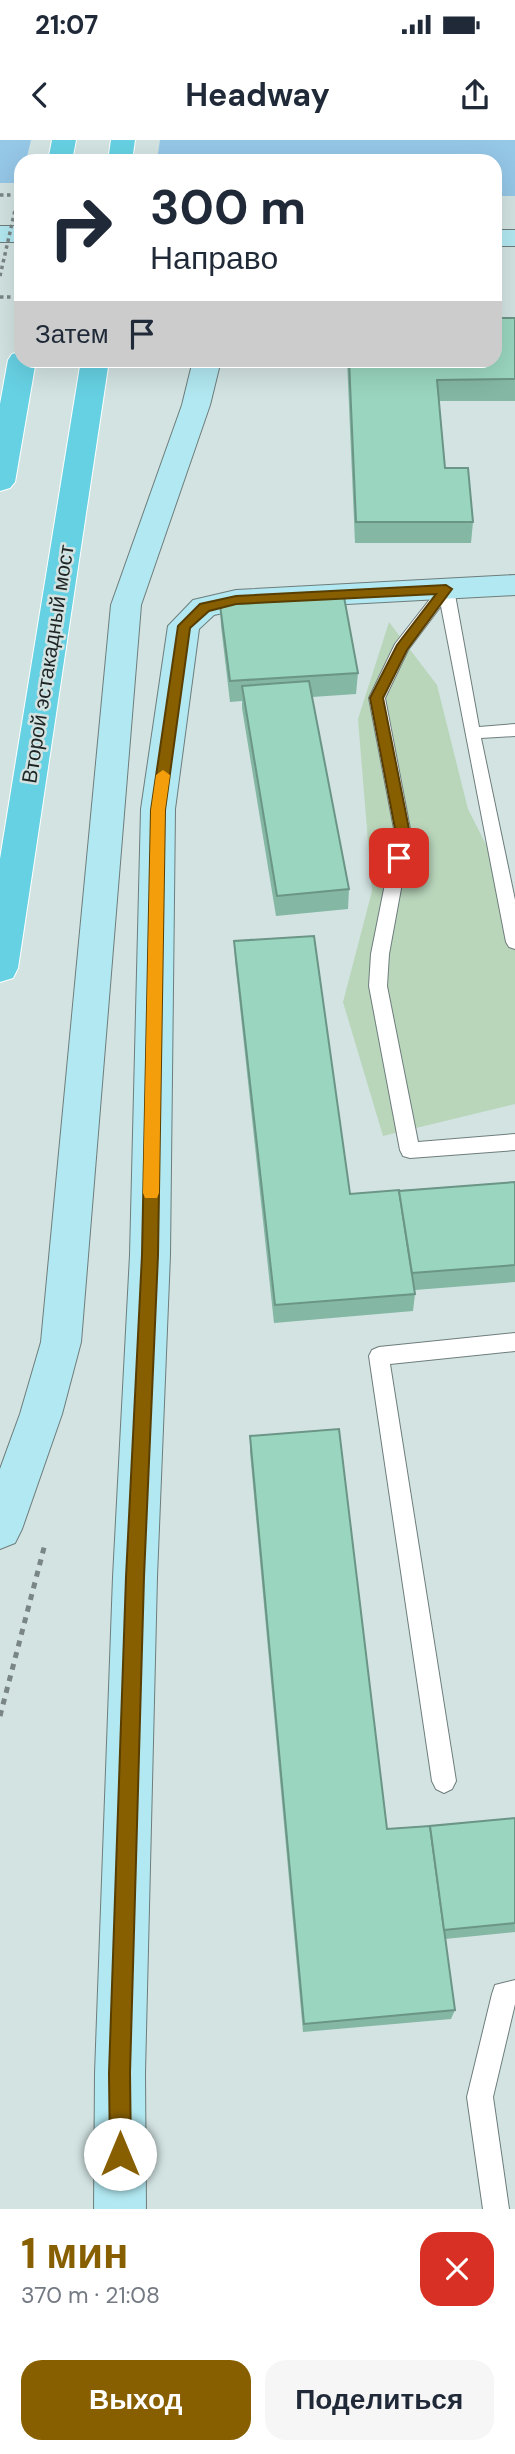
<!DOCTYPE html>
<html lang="ru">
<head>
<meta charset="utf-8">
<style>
	:root { --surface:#fff; --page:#f6f6f7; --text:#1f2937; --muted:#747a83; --accent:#885f00 }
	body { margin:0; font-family:"DM Sans",sans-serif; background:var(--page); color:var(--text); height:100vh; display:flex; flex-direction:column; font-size:26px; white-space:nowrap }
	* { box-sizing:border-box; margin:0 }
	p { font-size:23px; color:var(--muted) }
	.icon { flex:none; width:38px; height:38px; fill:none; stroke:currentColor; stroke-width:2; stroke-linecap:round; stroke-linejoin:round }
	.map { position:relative; height:2069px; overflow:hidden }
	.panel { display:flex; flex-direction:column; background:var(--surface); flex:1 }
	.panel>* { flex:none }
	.hud { position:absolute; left:14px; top:14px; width:488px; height:214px; border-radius:21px; box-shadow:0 7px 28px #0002; background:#fff; color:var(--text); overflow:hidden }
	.pin { position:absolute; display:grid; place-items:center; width:60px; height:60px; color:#fff; margin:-30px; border-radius:14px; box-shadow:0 4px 10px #0006 }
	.me { position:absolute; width:77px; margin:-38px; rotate:0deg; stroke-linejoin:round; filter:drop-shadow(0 0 5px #0008) }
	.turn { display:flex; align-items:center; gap:24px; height:147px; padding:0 21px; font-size:32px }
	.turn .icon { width:91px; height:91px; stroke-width:2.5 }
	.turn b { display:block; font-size:49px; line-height:60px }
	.then { display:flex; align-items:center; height:66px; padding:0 21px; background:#0003; gap:14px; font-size:26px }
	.round { display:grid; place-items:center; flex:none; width:74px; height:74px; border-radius:21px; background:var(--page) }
	.headline { display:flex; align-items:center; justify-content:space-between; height:119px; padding:0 21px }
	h1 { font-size:42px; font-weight:700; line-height:52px; color:var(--accent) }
	.cta { display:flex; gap:14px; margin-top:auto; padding:14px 21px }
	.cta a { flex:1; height:80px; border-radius:21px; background:var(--accent); color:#fff; font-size:28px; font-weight:700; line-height:80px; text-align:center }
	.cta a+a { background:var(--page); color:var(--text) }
	.status { display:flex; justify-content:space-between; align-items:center; height:49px; padding:0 35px; background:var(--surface); direction:ltr }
	.status svg { height:19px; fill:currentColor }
	header { display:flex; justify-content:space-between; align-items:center; height:91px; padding:0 21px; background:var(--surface); font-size:32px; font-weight:700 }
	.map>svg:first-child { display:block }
</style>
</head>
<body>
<div class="status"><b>21:07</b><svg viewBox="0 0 49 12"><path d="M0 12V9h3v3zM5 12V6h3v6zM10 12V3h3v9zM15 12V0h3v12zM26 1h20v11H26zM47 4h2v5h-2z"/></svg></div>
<header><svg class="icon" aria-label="back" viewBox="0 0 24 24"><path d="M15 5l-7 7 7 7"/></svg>Headway<svg class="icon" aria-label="share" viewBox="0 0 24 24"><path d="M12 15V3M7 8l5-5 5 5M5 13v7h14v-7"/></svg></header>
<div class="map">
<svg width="515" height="2069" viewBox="0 0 515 2069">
	<rect width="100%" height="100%" fill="#d2e3e2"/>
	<path fill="#b9d6bb" d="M389,482L437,545L468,669L515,762V964L383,996L343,862L372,751L358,579Z"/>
	<path fill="#95c7e7" d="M0,0H515V56H495V21H21V43H0Z"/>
	<path fill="#d2e3e2" d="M31,0H160L157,21H26Z"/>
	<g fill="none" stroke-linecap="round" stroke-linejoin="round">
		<g stroke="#6e7d7c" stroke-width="2">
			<g id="lane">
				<path d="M446,444L454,449L479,587L515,584V596L481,598L515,760V809L509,807L506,802L441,466L408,510L385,558L411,694L389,814L387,846L418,1002L515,994V1010L410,1018L403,1016L400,1010L369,846L371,814L395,694L369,558L395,504L441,445Z"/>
				<path d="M515,1193V1211L390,1224L456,1641L452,1649L444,1653L436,1649L432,1641L369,1216L372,1210L379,1207Z"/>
				<path d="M515,1840V1864L493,1957L509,2069H483L467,1957L492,1854L495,1845Z"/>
			</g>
		</g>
		<g stroke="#6e7d7c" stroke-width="2">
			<g id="secondary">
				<rect x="0" y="86" width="21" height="16"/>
				<rect x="495" y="90" width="20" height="16"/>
				<path d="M193,220H221L210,265L141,465L81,1202L62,1274L22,1389L15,1403L0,1409V1329L20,1274L41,1202L111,465L182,265Z"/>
				<path d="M515,435V455L236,470L214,475L199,489L175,669L170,1115L157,1437L145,1933L146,2069H94L95,1933L113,1437L130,1115L141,669L168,486L193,460L236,450Z"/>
			</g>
		</g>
		<g stroke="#fff" stroke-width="2">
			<g id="primary">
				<path d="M52,0H76L72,21H48Z"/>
				<path d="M111,0H135L132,21H108Z"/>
				<path d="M21,212V220H36L15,342L10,348L0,351V264L8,220L12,214Z"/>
				<path d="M81,220H109L18,828L13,838L0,842V719Z"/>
			</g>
		</g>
		<g stroke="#7a8685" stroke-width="3.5" stroke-dasharray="3.5 3.5" stroke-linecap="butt">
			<path d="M0,55H21"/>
			<path d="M0,157H21"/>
		</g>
		<path stroke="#7a8685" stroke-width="5" stroke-dasharray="6 6" stroke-linecap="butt" d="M0,1576L45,1404"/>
		<use href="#lane" fill="#fff" fill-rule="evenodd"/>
		<use href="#secondary" fill="#b2e8f1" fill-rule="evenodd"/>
		<use href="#primary" fill="#66d1e3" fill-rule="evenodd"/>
		<path stroke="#7a8685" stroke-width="3.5" stroke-dasharray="3.5 3.5" stroke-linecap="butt" d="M0,136L21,44"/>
	</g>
	<g fill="#84b7a4">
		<path d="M515,178V261H439L445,328L473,382L471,403H355L347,220H495Z"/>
		<path d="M220,465L358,533L356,554L312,557L349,749L348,769L276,776L242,568V561L230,562L221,486Z"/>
		<path d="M234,801L350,1054L515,1042V1142L415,1150V1154L413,1171L274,1183L235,821Z"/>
		<path d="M250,1296L387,1689L515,1678V1792L445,1799L455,1870L451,1879L303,1892L250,1312Z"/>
	</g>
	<g fill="#99d5bf" stroke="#6b9586" stroke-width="2">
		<path d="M495,178H515V239L437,240L445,328H468L473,382H356L349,220H495Z"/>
		<path d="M344,457L358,533L230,541L220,465Z"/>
		<path d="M309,541L349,749L277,756L242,546Z"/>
		<path d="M314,796L350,1054L399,1050L415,1154L275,1165L234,801Z"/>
		<path d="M515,1042V1125L412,1133L399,1051Z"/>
		<path d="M339,1289L387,1689L430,1686L455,1870L304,1884L250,1296Z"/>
		<path d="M515,1678V1783L444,1790L430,1686Z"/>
	</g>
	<path fill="#885f00" stroke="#583e00" stroke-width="2" d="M446,445L452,449L407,510L383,558L410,694L406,718L399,723L392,718L396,694L370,558L397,505L436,454L236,464L209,471L190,488L165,670L158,1115L144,1437L130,1933L131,2014L128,2022L120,2025L113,2022L110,2014L109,1933L126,1437L142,1115L151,670L178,486L200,464L236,456Z"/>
	<path fill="#f59e0b" d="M163,630L170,635L165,670L159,1053L157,1058H145L143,1053L151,670L156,635Z"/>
	<g text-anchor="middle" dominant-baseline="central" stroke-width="5" stroke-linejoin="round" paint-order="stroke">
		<g font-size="21" fill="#1f2525" stroke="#d2e3e2">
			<text transform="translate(48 524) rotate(-81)">Второй эстакадный мост</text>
		</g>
	</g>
</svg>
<div class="pin" style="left:399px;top:718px;background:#d93025"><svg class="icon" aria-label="arrive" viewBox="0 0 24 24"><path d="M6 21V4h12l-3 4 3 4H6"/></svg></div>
<svg class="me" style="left:120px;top:2014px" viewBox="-20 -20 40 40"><circle r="19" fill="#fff"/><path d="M0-13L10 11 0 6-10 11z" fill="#885f00"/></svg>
<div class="hud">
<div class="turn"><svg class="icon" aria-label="right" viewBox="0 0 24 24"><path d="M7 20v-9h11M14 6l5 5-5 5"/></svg><div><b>300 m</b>Направо</div></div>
<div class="then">Затем<svg class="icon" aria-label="arrive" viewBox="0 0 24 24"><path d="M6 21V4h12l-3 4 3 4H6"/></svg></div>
</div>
</div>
<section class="panel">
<div class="headline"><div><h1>1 мин</h1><p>370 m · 21:08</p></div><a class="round" style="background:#d93025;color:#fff"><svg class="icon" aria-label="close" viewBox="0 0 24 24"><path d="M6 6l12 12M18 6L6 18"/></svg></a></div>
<div class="cta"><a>Выход</a><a>Поделиться</a></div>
</section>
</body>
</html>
